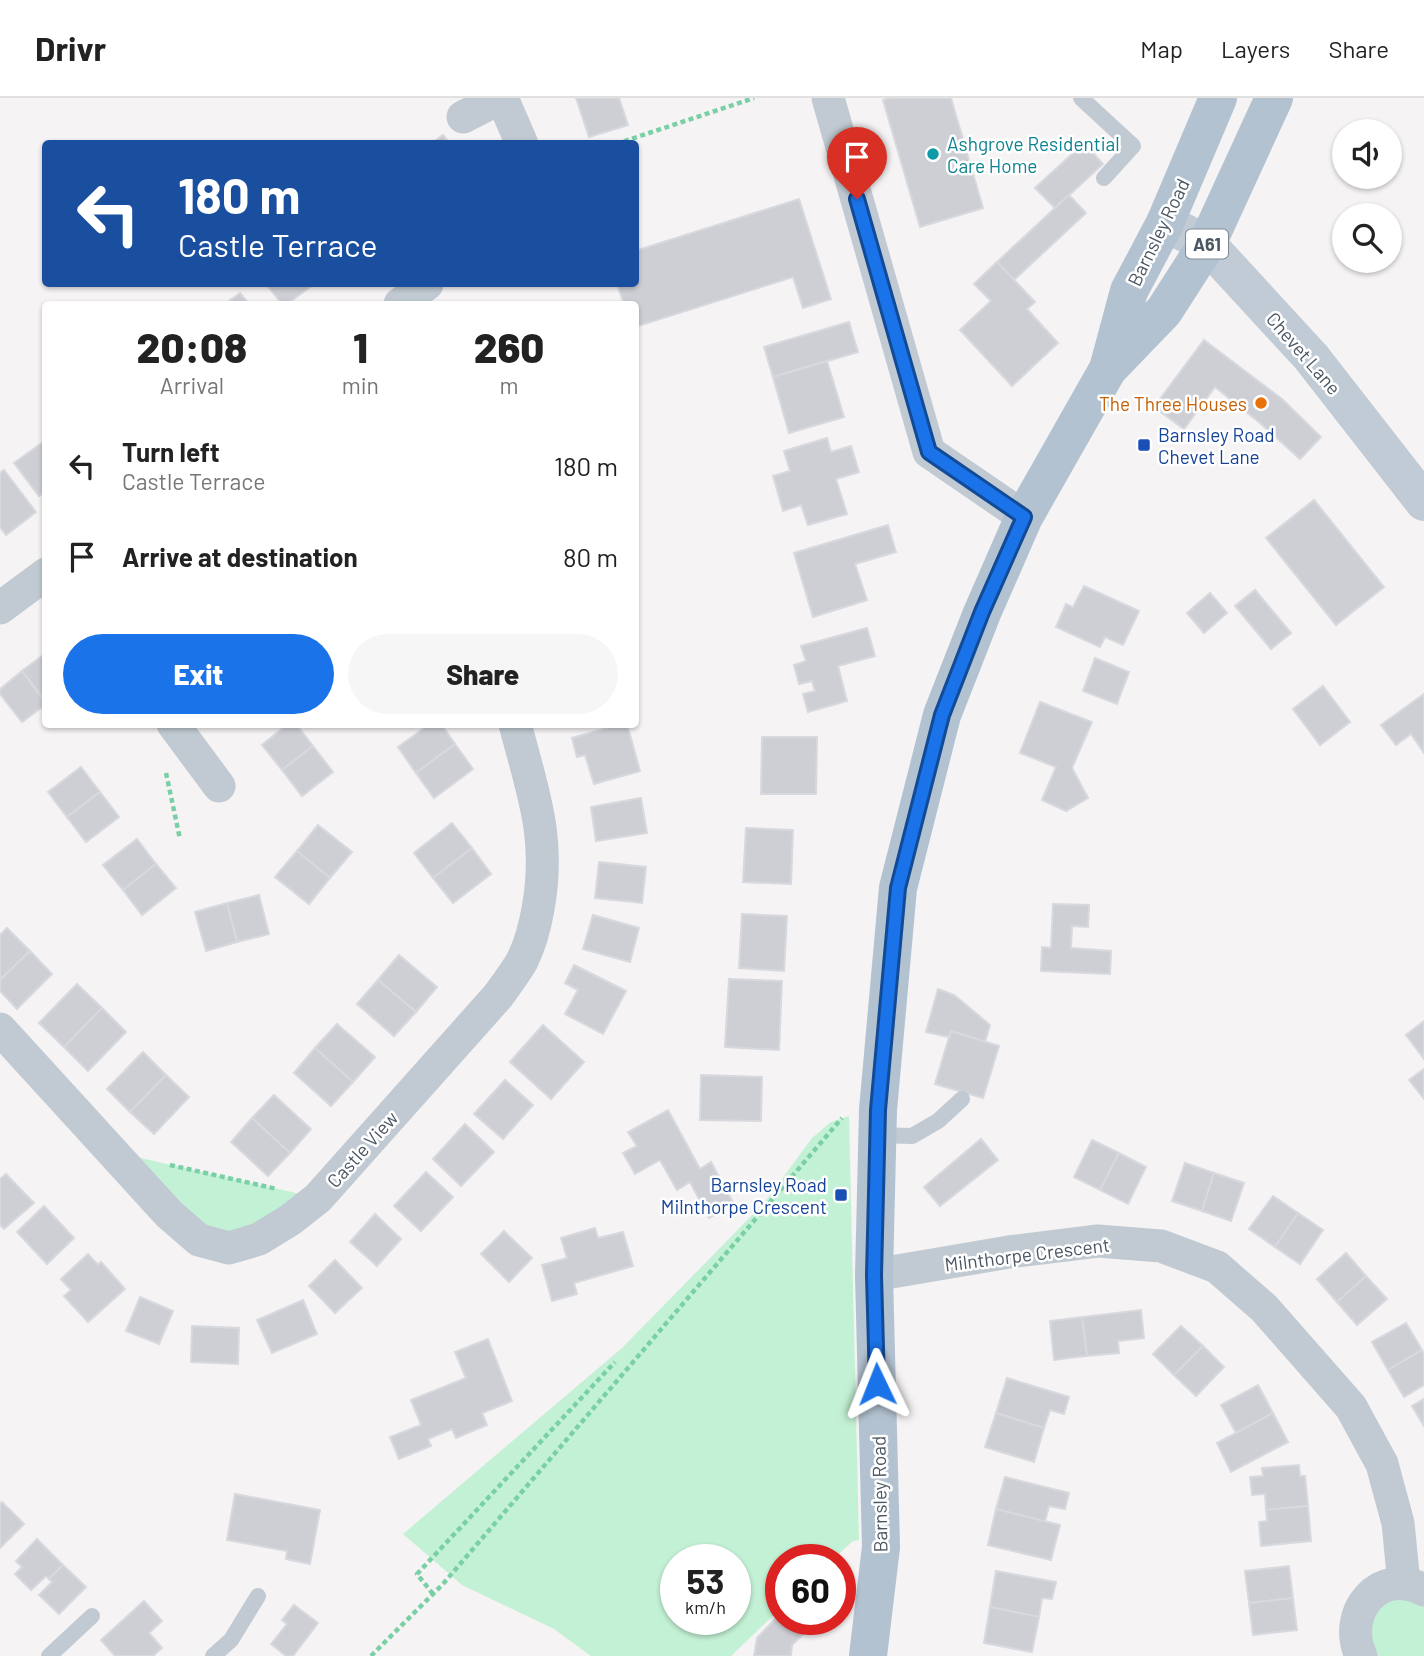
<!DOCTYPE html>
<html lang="en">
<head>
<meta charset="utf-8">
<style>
	:root { --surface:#fff; --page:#f6f6f6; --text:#222; --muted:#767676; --line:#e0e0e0; --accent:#1a73e8 }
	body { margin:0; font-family:Barlow,sans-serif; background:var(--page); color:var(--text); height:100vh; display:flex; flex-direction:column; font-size:26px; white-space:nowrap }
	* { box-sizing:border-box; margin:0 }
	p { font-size:23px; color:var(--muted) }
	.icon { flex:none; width:38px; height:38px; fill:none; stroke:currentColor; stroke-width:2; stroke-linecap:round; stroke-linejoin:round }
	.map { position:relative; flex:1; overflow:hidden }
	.drawer { position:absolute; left:42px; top:203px; width:597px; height:427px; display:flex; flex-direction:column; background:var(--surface); border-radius:7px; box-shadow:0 2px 5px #0004 }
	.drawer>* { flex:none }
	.banner { position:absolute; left:42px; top:42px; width:597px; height:147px; border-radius:7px; box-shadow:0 2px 5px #0004; background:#1a4fa0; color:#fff; overflow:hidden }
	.buttons { position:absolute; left:1332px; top:21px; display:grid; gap:14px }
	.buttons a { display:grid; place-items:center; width:70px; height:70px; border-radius:50%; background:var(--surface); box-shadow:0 2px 5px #0004; font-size:35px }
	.speed { position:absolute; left:660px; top:1446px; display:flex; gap:14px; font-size:35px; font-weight:700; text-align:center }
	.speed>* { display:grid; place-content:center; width:91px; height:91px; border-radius:50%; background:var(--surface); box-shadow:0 2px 5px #0004; line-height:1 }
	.speed small { font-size:18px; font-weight:400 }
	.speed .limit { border:10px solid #d22; background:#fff; color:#111 }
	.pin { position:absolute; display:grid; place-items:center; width:60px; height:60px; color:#fff; margin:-72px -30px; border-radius:50% 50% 50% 0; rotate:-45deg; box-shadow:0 0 7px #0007 }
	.pin .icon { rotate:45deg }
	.me { position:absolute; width:77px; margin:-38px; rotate:358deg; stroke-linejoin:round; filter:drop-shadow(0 0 5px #0008) }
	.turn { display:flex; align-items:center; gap:24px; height:147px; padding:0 21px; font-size:32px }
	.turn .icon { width:91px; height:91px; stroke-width:2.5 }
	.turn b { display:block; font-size:49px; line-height:60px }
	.eta { display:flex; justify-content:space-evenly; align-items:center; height:119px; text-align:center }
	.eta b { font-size:42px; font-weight:800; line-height:49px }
	.primary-button { display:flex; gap:14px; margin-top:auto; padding:14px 21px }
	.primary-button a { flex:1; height:80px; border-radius:42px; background:var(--accent); color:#fff; font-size:28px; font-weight:800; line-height:80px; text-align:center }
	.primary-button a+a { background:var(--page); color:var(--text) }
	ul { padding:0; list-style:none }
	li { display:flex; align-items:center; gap:21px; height:91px; padding:0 21px }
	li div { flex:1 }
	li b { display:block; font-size:26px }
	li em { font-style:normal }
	header { display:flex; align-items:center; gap:42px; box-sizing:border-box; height:98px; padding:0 35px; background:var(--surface); border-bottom:2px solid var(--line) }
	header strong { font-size:33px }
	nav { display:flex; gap:38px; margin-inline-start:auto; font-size:24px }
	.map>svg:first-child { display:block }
</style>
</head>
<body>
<header>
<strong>Drivr</strong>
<nav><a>Map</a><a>Layers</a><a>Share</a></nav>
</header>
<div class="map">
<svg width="1424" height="1558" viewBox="0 0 1424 1558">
	<rect width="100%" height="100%" fill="#f5f3f3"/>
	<g fill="#c3f1d5" fill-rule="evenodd">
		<path d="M849,1018L859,1442L853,1443L833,1461H780V1511L731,1558H591L554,1531L462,1487L403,1436L622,1250L765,1104L812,1040L831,1024ZM676,1461H735V1521H676Z"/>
		<path d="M114,1054L318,1100L229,1150Z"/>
		<path d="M1424,1492V1558H1361L1358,1513Z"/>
	</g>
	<g fill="#cdcfd5" stroke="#d7d9de" stroke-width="2">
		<path d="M576,0H619L628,27L589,39Z"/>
		<path d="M890,0H951L983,110L920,129L883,2Z"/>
		<path d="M443,37L450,46H431Z"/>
		<path d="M1084,45L1103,66L1055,110L1035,90Z"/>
		<path d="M1069,97L1086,115L1014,182L997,164Z"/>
		<path d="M799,101L831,201L803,210L793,179L635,229V206H624L617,186H635V153Z"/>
		<path d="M997,164L1035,204L1027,211L1058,245L1012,288L960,232L991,203L974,186Z"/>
		<path d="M266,186H314L287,206H282Z"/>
		<path d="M240,195L249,206H225Z"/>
		<path d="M849,224L858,254L773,279L764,249Z"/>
		<path d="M1204,242L1282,301L1321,339L1300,361L1260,325L1215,289L1184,331L1154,309Z"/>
		<path d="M827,263L844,319L789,335L773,279Z"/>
		<path d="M827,340L831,354L851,348L859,374L836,381L847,416L808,427L801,407L783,413L773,378L790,373L784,353Z"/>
		<path d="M46,342V393L39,398L14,365Z"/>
		<path d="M4,372L36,414L6,437L0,429V375Z"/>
		<path d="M1314,402L1384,489L1336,527L1266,440Z"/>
		<path d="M888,427L896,454L855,466L867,502L813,519L794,455Z"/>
		<path d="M1084,488L1139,513L1123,547L1105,539L1100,549L1056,529L1066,506L1073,509Z"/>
		<path d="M1255,492L1291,535L1271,551L1235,508Z"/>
		<path d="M1210,495L1227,515L1204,535L1187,515Z"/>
		<path d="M867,530L875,558L838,568L847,603L808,614L803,596L815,593L812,583L799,586L794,567L806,563L801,548Z"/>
		<path d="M46,555V603L22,573Z"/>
		<path d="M1095,560L1129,574L1117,606L1083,593Z"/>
		<path d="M22,573L46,606L22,624L0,596V591Z"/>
		<path d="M1323,588L1350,624L1320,647L1293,611Z"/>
		<path d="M1424,596V655L1411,636L1396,647L1381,627Z"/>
		<path d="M1040,604L1092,624L1072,670L1088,700L1066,713L1042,702L1056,669L1020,655Z"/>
		<path d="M288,626H296L313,648L282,672L262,647Z"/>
		<path d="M430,626H441L455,646L416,675L398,649Z"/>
		<path d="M622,626H627L640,673L594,686L585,657L577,659L572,640Z"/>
		<path d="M762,639H817L816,696H761Z"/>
		<path d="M455,646L473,671L434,700L416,675Z"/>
		<path d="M313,648L333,674L302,698L282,672Z"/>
		<path d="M81,669L100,694L67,719L48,694Z"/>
		<path d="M100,694L119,719L86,744L67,719Z"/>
		<path d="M641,700L647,735L596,743L591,709Z"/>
		<path d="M452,725L472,750L433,780L414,755Z"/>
		<path d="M318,727L352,754L330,780L297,753Z"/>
		<path d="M746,730L793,732L791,786L743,784Z"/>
		<path d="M137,741L156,766L123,792L103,767Z"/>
		<path d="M472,750L491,776L453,805L433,780Z"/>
		<path d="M297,753L330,780L309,806L275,779Z"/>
		<path d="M599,764L646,769L642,805L595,800Z"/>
		<path d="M156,766L176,790L142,817L123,792Z"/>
		<path d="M259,797L269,836L237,844L227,805Z"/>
		<path d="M227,805L237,844L206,853L195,814Z"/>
		<path d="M1053,806L1089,807L1088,829L1072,828L1071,850L1111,853L1110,876L1041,873L1042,849L1051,850Z"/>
		<path d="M742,816L787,818L784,873L739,870Z"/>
		<path d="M593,817L639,830L630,864L583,851Z"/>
		<path d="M7,830L30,853L0,882V837Z"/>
		<path d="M30,853L52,876L17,911L0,893V882Z"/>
		<path d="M399,857L437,889L416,914L378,882Z"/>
		<path d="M574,867L626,893L603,936L565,916L578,892L565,885Z"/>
		<path d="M729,881L782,883L779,952L725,949Z"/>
		<path d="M378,882L416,914L394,938L357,906Z"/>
		<path d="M77,886L102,910L64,949L39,925Z"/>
		<path d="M938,891L954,897L990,927L985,944L951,933L949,939L926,934Z"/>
		<path d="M102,910L126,934L88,973L64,949Z"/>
		<path d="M1424,923V961L1406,937Z"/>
		<path d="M337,926L375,959L353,984L315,950Z"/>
		<path d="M543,927L584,964L551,1001L510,964Z"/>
		<path d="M951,933L999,948L983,1000L935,986Z"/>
		<path d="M315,950L353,984L331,1008L294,975Z"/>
		<path d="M143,954L166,977L130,1014L107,991Z"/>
		<path d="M1424,971V1001L1409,982Z"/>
		<path d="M166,977L189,999L154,1036L130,1014Z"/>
		<path d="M701,977L762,979L761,1023L700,1022Z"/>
		<path d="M505,982L533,1007L503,1041L474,1016Z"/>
		<path d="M274,997L311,1031L290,1055L252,1020Z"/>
		<path d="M668,1012L700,1071L711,1064L734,1106L709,1120L690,1084L677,1092L660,1062L635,1076L623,1055L637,1048L628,1034Z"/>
		<path d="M252,1020L290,1055L268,1078L231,1044Z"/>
		<path d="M465,1026L494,1054L461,1088L433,1061Z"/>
		<path d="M981,1041L998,1062L940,1108L924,1089Z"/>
		<path d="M1092,1042L1119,1055L1100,1092L1074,1079Z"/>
		<path d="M1119,1055L1146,1069L1128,1106L1100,1092Z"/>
		<path d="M1185,1065L1214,1075L1202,1113L1172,1103Z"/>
		<path d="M426,1074L453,1099L421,1133L394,1108Z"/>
		<path d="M1214,1075L1244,1085L1231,1123L1202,1113Z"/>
		<path d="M6,1076L34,1105L4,1131L0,1127V1081Z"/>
		<path d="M1273,1098L1298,1115L1275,1149L1249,1131Z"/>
		<path d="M44,1108L74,1140L47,1166L17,1134Z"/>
		<path d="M1298,1115L1323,1132L1300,1166L1275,1149Z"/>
		<path d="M375,1116L401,1141L377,1168L350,1144Z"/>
		<path d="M595,1130L598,1140L623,1134L633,1168L574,1185L577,1196L552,1203L542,1167L567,1160L561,1140Z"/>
		<path d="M504,1133L532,1160L509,1184L481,1156Z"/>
		<path d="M1346,1155L1366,1178L1337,1204L1317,1181Z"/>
		<path d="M88,1156L98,1167L101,1164L125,1191L88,1224L64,1198L71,1192L61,1181Z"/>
		<path d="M335,1162L362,1190L335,1215L309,1188Z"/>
		<path d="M1366,1178L1387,1201L1357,1227L1337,1204Z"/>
		<path d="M140,1199L173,1213L159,1246L126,1233Z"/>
		<path d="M303,1202L317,1236L272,1255L257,1222Z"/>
		<path d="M1141,1212L1144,1240L1118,1243L1119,1255L1087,1258L1082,1219Z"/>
		<path d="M1082,1219L1087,1258L1054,1262L1050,1223Z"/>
		<path d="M1406,1225L1422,1252L1388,1272L1372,1244Z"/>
		<path d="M192,1228L239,1230L238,1266L191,1264Z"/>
		<path d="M1181,1228L1203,1248L1174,1277L1153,1256Z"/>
		<path d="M488,1241L512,1303L482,1315L487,1327L456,1340L452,1331L428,1341L431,1348L399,1361L390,1339L421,1327L411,1302L466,1280L455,1254Z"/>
		<path d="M1203,1248L1224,1269L1196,1298L1174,1277Z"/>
		<path d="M1422,1252L1424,1256V1287L1404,1299L1388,1272Z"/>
		<path d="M1007,1280L1069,1299L1064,1316L1050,1312L1044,1330L996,1315Z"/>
		<path d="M1258,1287L1273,1315L1236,1335L1221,1307Z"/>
		<path d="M1424,1301V1328L1412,1308Z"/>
		<path d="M996,1315L1044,1330L1034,1364L985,1349Z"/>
		<path d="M1273,1315L1288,1344L1231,1374L1217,1345Z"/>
		<path d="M1299,1367L1300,1378H1305L1308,1408L1266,1412L1265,1396L1252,1397L1250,1379L1263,1378L1262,1370Z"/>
		<path d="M1005,1379L1069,1395L1065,1411L1049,1408L1045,1424L996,1411Z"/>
		<path d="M235,1396L320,1412L310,1466L286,1461L287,1453L227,1442Z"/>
		<path d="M2,1404L24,1426L0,1450V1406Z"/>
		<path d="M1308,1408L1311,1443L1261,1448L1259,1424L1267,1423L1266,1412Z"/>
		<path d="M996,1411L1060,1427L1051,1462L988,1447Z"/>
		<path d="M37,1441L63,1467L49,1481L46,1478L31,1492L15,1476L22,1469L16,1463Z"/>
		<path d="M63,1467L86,1489L59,1516L39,1497L52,1484L49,1481Z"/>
		<path d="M1289,1468L1293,1500L1249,1505L1245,1473Z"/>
		<path d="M996,1473L1056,1484L1052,1501L1042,1500L1039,1519L990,1509Z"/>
		<path d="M1293,1500L1297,1532L1253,1537L1249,1505Z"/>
		<path d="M144,1503L162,1523L149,1535L162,1550L153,1558H115L101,1542Z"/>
		<path d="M294,1507L318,1525L293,1558H286L271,1546L287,1526L282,1522Z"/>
		<path d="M990,1509L1039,1519L1032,1554L984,1545Z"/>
		<path d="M780,1516V1521H809L814,1526L792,1547L791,1558H754L757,1540Z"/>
	</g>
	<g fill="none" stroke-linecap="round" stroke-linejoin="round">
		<g stroke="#7ad0a6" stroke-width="4.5" stroke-dasharray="5 3.5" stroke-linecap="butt">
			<path d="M616,46L754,0"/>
			<path d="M166,675L180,741"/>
			<path d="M170,1067L277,1091"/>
			<path d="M433,1496L417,1476L615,1264"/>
			<path d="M371,1558L443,1486L842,1020"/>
		</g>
		<g stroke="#c1cad2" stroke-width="16">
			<path d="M1081,0L1133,48L1104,80"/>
			<path d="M877,1037L912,1038L938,1023L962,1001"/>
			<path d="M49,1558L92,1518"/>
			<path d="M213,1558L231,1542L258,1498"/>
		</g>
		<g stroke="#c1cad2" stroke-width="33">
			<path d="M502,0L522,46"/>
			<path d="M828,0L929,354L1024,419"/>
			<path d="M463,19L500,0"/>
			<path d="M400,206L427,186"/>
			<path d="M0,510L46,476"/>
			<path d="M173,626L219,688"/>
			<path d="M0,931L169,1116L199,1142L229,1150L259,1141L290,1122L318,1100L498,898C506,887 515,875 522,863C530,847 535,828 538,811C551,740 533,695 515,626"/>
			<path d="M874,1177L1009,1154L1098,1143L1161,1148L1217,1169L1264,1210L1351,1309L1382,1366L1398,1425L1404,1486"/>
			<path d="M1361,1558C1341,1514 1380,1468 1424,1492"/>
		</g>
		<path stroke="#c1cbd6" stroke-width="38" d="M1165,125L1207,146L1311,259L1424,404"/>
		<g stroke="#b3c2d1" stroke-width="38">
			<path d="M1111,268L1164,213L1207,146L1274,0"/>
			<path d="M868,1558L881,1449L874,1177L878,1012L898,790L942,617L982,515L1024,419L1108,271L1129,193L1165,125L1218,0"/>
		</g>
	</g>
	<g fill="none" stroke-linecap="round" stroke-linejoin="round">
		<g stroke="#114b97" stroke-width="18">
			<path id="route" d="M857,101L929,354L1024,419L982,514L942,617L898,790L878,1012L874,1177L877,1286"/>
		</g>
		<use href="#route" stroke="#1a73e8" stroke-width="12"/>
	</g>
	<circle fill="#0f9aa8" stroke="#fff" stroke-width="2.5" cx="933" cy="56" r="7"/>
	<circle fill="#e8710a" stroke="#fff" stroke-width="2.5" cx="1261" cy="305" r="7"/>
	<g fill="#1a4fb4" stroke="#fff" stroke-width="2.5">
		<rect x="1137" y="340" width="14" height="14" rx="3.5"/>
		<rect x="834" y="1090" width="14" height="14" rx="3.5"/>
	</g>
	<g text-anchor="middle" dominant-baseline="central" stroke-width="5" stroke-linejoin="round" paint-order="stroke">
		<rect fill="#fff" stroke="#808990" stroke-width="2" x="1186" y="131.5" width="42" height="29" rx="5"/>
		<g font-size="18" font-weight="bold" fill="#4a5661">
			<text x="1207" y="146">A61</text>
		</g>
		<g font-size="19" fill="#0d838f" stroke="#fff" text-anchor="start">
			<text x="947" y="45">Ashgrove Residential<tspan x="947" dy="22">Care Home</tspan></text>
		</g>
		<g font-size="19" fill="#4a5661" stroke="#fff">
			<text transform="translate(1158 134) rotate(-64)">Barnsley Road</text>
			<text transform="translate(1304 255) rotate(49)">Chevet Lane</text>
			<text transform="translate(362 1051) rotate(-48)">Castle View</text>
			<text transform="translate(1027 1156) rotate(-7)">Milnthorpe Crescent</text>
			<text transform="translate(879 1396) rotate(-91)">Barnsley Road</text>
		</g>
		<g font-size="19" fill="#c56008" stroke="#fff" text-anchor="end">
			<text x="1247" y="305">The Three Houses</text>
		</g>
		<g font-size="19" fill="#164399" stroke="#fff" text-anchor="start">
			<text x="1158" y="336">Barnsley Road<tspan x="1158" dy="22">Chevet Lane</tspan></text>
			<text x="827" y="1086" text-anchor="end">Barnsley Road<tspan x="827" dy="22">Milnthorpe Crescent</tspan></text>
		</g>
	</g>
</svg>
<div class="buttons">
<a><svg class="icon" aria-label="sound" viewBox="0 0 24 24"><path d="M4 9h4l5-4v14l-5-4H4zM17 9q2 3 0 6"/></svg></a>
<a><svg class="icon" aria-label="search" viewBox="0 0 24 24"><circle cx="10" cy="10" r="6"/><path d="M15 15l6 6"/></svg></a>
</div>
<div class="speed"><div>53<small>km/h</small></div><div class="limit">60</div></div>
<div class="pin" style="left:857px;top:101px;background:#d93025"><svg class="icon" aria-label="arrive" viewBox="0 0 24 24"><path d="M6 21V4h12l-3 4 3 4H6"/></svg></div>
<svg class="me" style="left:877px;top:1286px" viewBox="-20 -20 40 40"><path d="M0-17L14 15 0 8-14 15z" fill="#1a73e8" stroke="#fff" stroke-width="4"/></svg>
<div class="banner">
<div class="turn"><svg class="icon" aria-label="left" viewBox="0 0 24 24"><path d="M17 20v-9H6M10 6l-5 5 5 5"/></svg><div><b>180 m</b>Castle Terrace</div></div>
</div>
<section class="drawer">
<div class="eta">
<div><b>20:08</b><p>Arrival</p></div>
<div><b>1</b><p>min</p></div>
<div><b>260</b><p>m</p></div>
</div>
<ul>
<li><svg class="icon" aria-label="left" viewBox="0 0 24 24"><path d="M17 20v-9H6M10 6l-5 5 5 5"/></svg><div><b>Turn left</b><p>Castle Terrace</p></div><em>180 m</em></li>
<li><svg class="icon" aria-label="arrive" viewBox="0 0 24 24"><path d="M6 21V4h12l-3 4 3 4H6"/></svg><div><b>Arrive at destination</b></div><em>80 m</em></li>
</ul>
<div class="primary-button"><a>Exit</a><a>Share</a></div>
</section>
</div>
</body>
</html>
